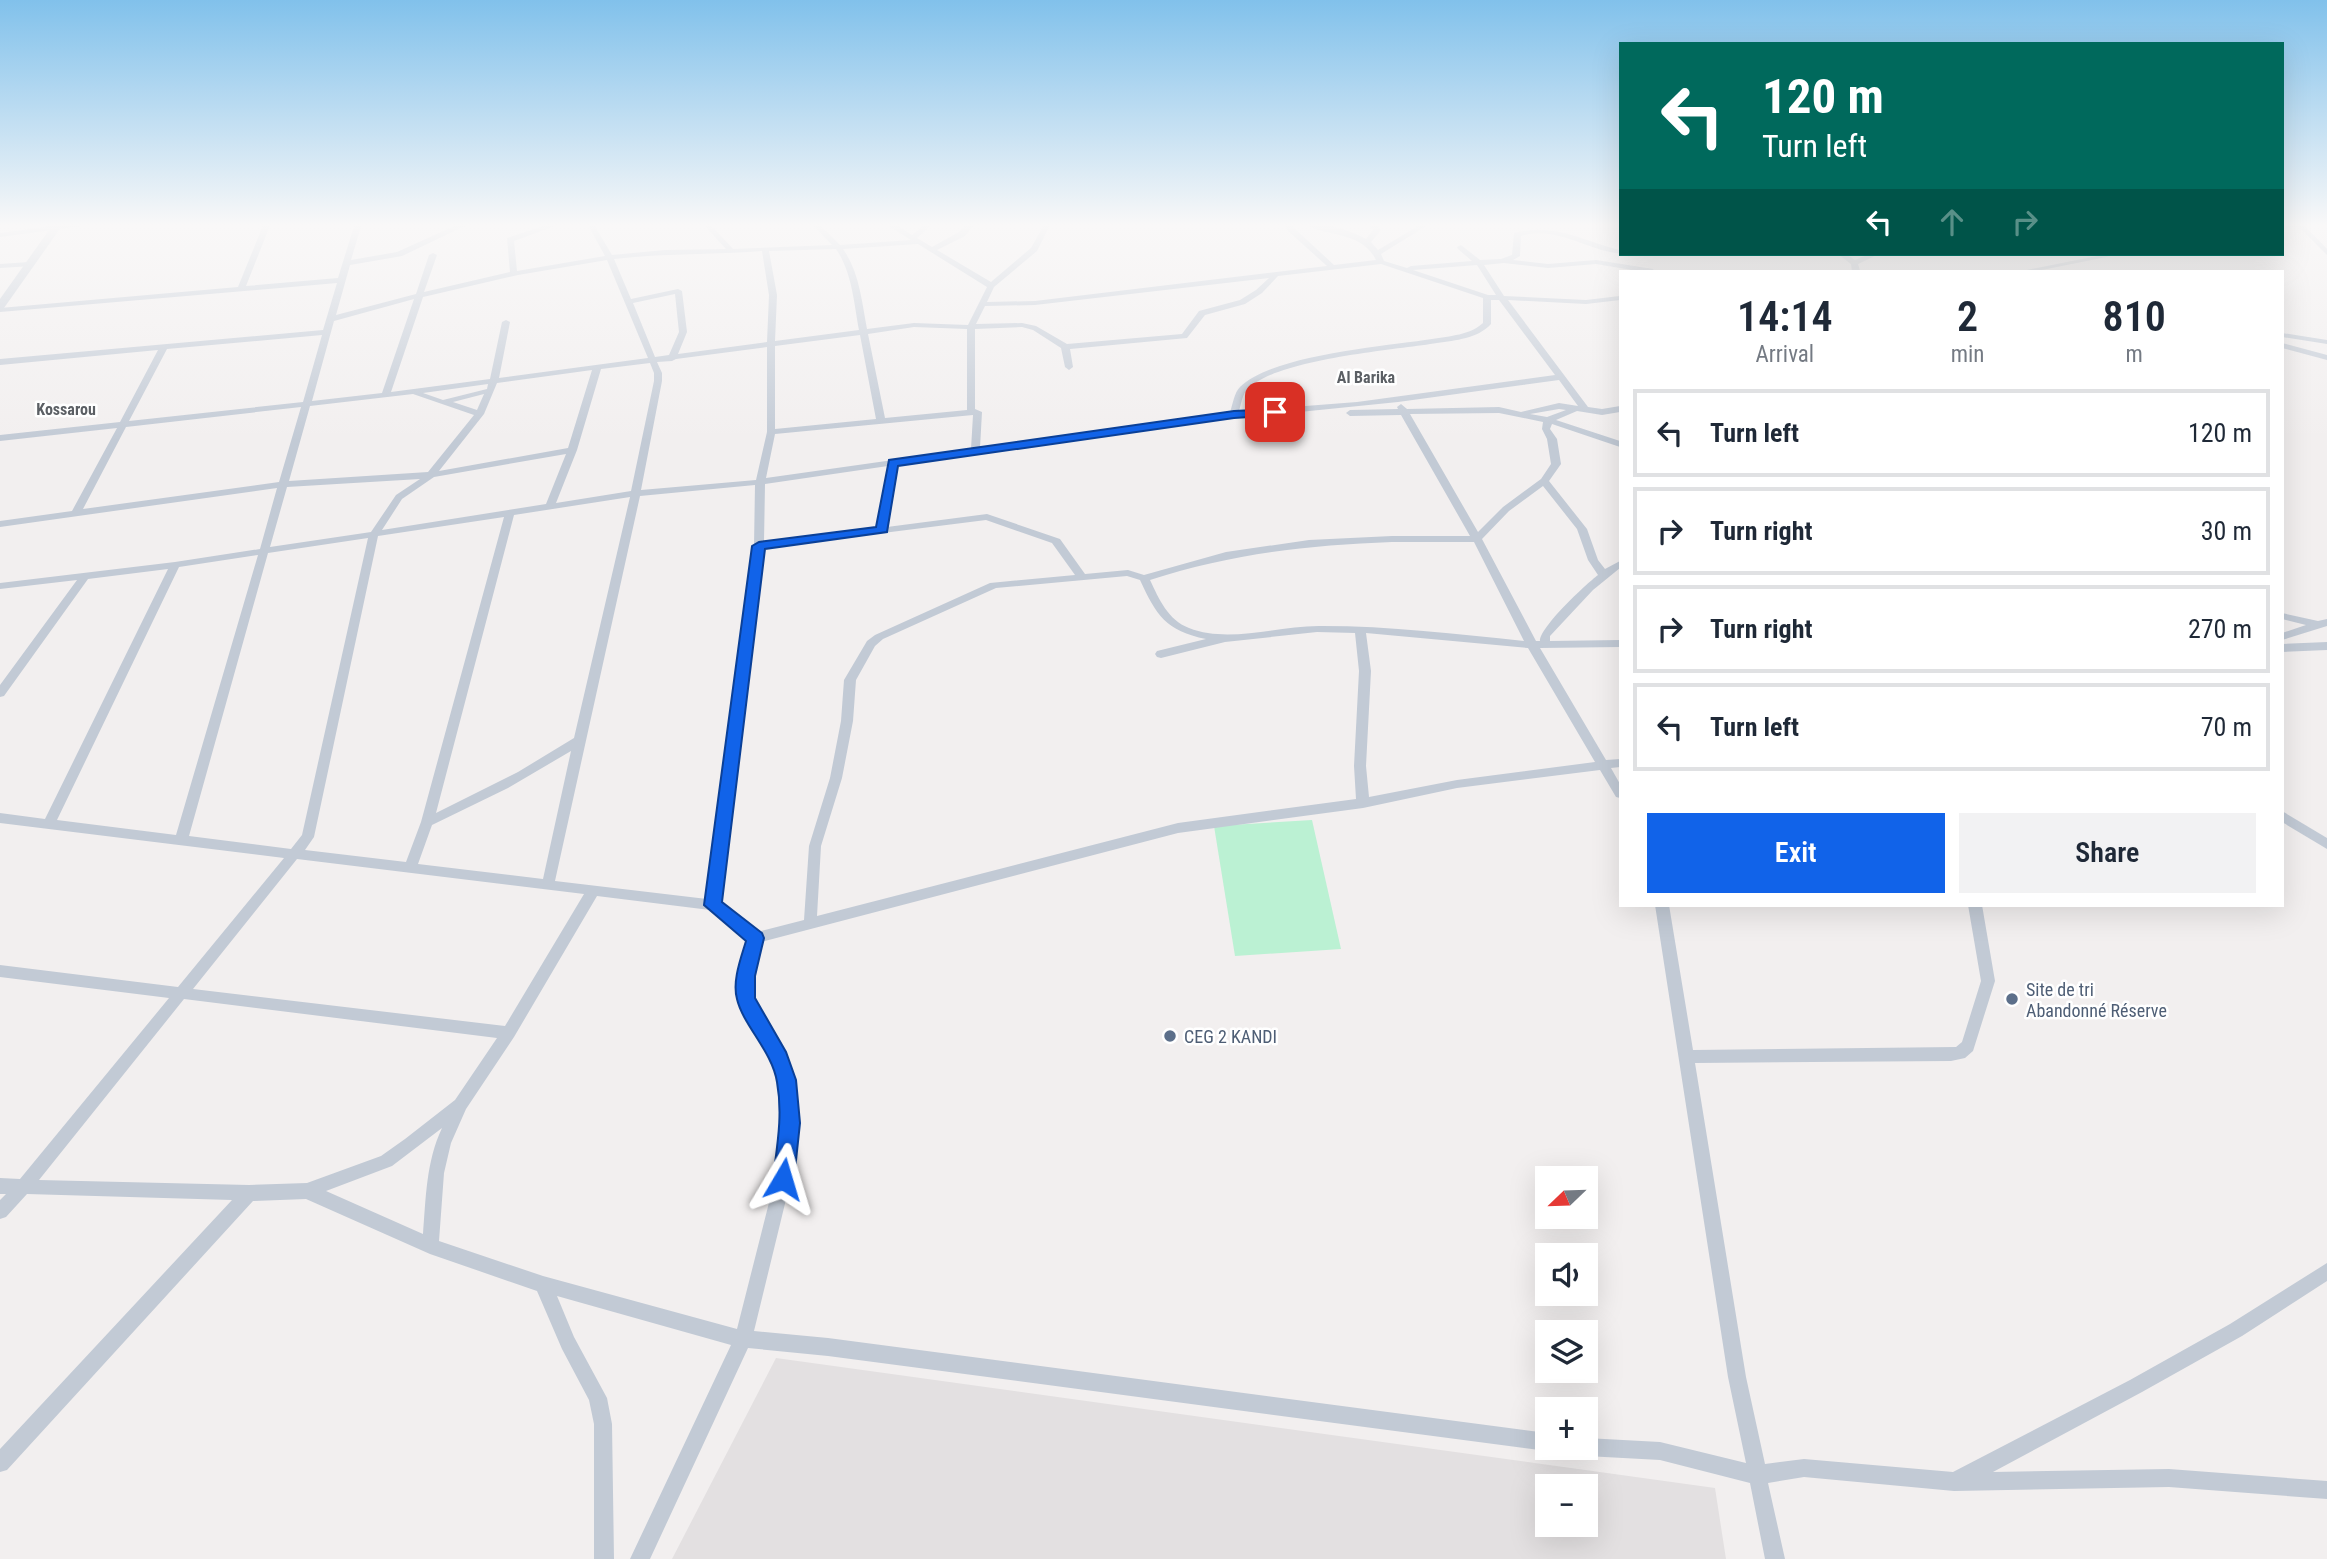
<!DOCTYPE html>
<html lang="en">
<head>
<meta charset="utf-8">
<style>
	:root { --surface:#fff; --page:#f2f2f3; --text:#1f2937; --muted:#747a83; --line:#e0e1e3; --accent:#1163e9 }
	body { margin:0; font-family:"Roboto Condensed",sans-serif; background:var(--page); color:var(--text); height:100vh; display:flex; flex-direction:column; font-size:26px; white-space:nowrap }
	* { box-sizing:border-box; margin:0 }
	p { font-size:23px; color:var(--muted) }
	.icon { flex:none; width:38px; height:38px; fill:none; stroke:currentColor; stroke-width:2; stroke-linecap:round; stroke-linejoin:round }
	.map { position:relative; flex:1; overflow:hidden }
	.drawer { position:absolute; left:1619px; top:270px; width:665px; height:637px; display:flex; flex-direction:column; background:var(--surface); border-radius:0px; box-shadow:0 7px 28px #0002 }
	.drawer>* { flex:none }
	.banner { position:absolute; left:1619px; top:42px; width:665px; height:214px; border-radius:0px; box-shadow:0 7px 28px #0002; background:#00695c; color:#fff; overflow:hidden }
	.needle { width:46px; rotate:247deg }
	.tools { position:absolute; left:1535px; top:1166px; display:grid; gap:14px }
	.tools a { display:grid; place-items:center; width:63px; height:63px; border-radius:0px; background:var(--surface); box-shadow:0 7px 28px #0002; font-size:35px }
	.pin { position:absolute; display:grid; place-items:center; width:60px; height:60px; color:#fff; margin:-30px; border-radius:14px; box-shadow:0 4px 10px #0006 }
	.me { position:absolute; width:77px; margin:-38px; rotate:7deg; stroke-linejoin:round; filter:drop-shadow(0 0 5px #0008) }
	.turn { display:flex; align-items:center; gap:24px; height:147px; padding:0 28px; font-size:32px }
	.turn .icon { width:91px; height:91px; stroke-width:2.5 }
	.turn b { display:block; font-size:49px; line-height:60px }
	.lanes { display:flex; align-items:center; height:66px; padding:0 28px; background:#0003; justify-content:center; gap:35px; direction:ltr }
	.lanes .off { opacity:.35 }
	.eta { display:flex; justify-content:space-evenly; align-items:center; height:119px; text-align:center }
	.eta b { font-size:42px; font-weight:600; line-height:49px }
	.button { display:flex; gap:14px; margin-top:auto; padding:14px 28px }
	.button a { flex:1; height:80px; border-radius:0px; background:var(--accent); color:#fff; font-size:28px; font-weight:600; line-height:80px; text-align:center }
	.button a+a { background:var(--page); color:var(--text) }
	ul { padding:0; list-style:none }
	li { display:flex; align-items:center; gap:21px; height:88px; margin:0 14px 10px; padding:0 14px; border:4px solid var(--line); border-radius:0px }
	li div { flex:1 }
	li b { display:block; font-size:26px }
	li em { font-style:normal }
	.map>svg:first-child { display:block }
</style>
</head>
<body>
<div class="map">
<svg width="2327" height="1559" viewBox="0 0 2327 1559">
	<rect width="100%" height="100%" fill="#f2efef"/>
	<path fill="#e3e0e1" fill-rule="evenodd" d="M776,1358L1715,1488L1726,1559H672ZM1547,1486H1586V1524H1547Z"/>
	<path fill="#bbf1d3" d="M1312,820L1341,949L1235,956L1214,826Z"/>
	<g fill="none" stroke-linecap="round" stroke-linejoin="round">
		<g fill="#c2cad5" fill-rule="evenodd">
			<path d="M74,223H93L89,225L0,237V233Z"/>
			<path d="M264,223H271L246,286L338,278L355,223H362L351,260L397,252L461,223H471L402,256L350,265L336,315L416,294L429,255L433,253L437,255L424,292L510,272L507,238L552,223H563L514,241L517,271L605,256L587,223H593L612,255L665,250L726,249L702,223H709L733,249L832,245L811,223H818L840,245L911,240L884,223H893L912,235L927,223H934L917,238L932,247L959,232L968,223H975L965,236L937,250L991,282L1031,248L1045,223H1051L1037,251L994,287L987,302L1035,301L1327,266L1287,230L1285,223H1291L1293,227L1334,265L1376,260C1361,230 1327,238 1303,223C1322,223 1349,229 1366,239L1373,230L1368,223H1376L1381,230L1371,242L1378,250L1423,223H1431L1381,254L1384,261L1407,268L1411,266L1472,261L1458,249L1457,247L1461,245L1480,260L1501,259L1512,255L1514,233C1554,222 1583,241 1620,250L1622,254C1587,251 1557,225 1521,236L1520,256L1513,260L1548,264L1596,260L1653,269L1654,271H1638L1596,264L1548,268L1504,263L1484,265L1504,296L1586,300L1620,296V300L1586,304L1508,300L1588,407L1602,409L1620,406V412L1602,415L1577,411L1556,420L1620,441V447L1552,424L1550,429L1557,439L1561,464L1549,481L1587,529L1598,560L1605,569L1620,561V568L1593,590L1550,636V641L1620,640V647L1540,648L1606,760L1620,759V767L1611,768L1620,784V798L1616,797L1600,770L1457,788L1363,808L1178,833L761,942L753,976V998L784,1053L795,1080L798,1123L791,1179L754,1331L828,1338L1547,1433V1447L1554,1449L1547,1451L828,1356L748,1348L650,1559H630L731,1345L557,1296L574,1337L607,1398L612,1424L614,1559H594V1424L589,1400L562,1349L537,1291L430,1254L306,1199L253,1201L7,1470L0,1472V1449L232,1200L27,1194L6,1217L0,1219V1200L6,1194H0V1178L20,1179L169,998L0,977V965L178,987L284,858L0,823V813L45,819L168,569L88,579L4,696L0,697V685L77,580L0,589V583L175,562L260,549L277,488L0,527V521L72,511L117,428L0,441V435L120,422L158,350L0,365V359L323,330L337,283L0,312V308L238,287ZM918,244L987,287L968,325L914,323L867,329C862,302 859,271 843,249ZM836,249C852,272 854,303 859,330L775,341L777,295L769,251ZM762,251L769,295L767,342L678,354L687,332L682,291L678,289L631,299L614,259C663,253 713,255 762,251ZM607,260L648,358L499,378L510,322L506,320L502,322L490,379L391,392L423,297L518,275ZM1381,264L1483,298V323C1470,335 1450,336 1432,339C1387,346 1271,355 1240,387C1234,393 1233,404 1230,412L980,448L982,412L975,409V329L1022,327L1033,330L1061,348L1065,367L1069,370L1073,367L1070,349L1187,338L1205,315L1245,304L1262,293L1278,276ZM1477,265L1496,295H1488L1413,270ZM1269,278L1256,290L1240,300L1199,311L1182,334L1067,344L1036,326L1022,323L976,324L985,306L1035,305ZM675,294L679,332L669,355L655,357L633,303ZM414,299L382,393L312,401L334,321ZM1491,300H1499L1555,375L1357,402L1239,411C1241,405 1242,396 1246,391C1272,359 1395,350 1437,343C1456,340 1477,339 1491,324ZM914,327L967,329V410L885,418L868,334ZM322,335L303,402L129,421L167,349ZM860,335L876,419L775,429V346ZM767,347V432L756,480L641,490L662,381V373L657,362L672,361L676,359ZM650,363L654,373V381L631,491L556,503L577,450L601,369ZM592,370L568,448L439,471L484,414L497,383ZM1559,380L1578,406L1559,403L1521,412L1499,407L1407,409L1401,404L1397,407L1398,409L1350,410L1346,413L1350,416L1401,415L1470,536H1392L1309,540L1226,552L1144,575L1128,570L1085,574L1060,539L987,514L887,527L897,465L1234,417L1241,418L1398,402ZM488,384L487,389L443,400L423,393ZM413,394L474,415L428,472L289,481L310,406ZM484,394L477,410L453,402ZM301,407L279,482L83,509L126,427ZM1559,409L1566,410L1547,417L1530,414ZM1499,413L1543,422L1542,429L1547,439L1551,464L1541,479L1503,507L1478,532L1410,414ZM973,415L971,449L766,478L775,434ZM566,454L546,504L382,530L402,499L434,477ZM888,466L877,528L764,542L765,484ZM420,479L396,495L371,532L270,547L287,487ZM755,485L754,546L707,899L555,881L640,496ZM1543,486L1577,529L1588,560L1598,575C1585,585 1540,627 1540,641H1536L1482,539L1509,511ZM630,497L574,738L518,772L436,813L514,515ZM504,517L421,822L406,862L305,850L314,837L378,536ZM986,520L1052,543L1075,575L990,583L875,635L867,641L844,680L841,721L830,778L809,846L804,920L757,932L720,903L764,548ZM368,538L302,835L291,849L189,836L268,553ZM1392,542H1474L1524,641C1457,634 1390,626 1322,626C1279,625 1230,644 1189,628C1168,620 1159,599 1150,580C1231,554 1308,545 1392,542ZM258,555L176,835L57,820L179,567ZM1127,576L1140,580C1156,615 1166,631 1206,639L1157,651L1155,654L1157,657L1161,658L1225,642L1317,632L1355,633L1359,671L1354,766L1356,799L1178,823L817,916L821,846L842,778L853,721L856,680L875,646L883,639L996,588ZM1366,633L1528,648L1595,762L1457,780L1369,797L1366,766L1371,671ZM571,751L543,879L418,864L432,825L508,788ZM297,859L584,894L505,1026L193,989ZM597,896L710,910L748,940L739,976V999L772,1060L779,1080L782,1123L775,1179L737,1329L543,1276L439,1241L444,1173L451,1143L466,1109L514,1037ZM184,999L497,1038L455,1100L405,1139L381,1156L307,1183L249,1185L39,1180ZM442,1128C426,1162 426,1198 423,1234L326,1191L392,1166Z"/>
			<path d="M2294,223H2309L2304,225L2327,249V255L2298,226L2282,229V225Z"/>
			<path d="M1643,254H1693L1689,256H1647Z"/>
			<path d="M1838,254H1846L1855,260L1869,254H1879L1858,264L1860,271H1852L1851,264Z"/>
			<path d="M2107,254H2121L2037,271H2022Z"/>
			<path d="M29,262L33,264L32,266L0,268V264Z"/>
			<path d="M2282,333L2327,340V344L2282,337Z"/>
			<path d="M2282,343L2327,355V360L2282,348Z"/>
			<path d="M2282,613L2318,621L2327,619V626L2282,640V633L2306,625L2282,619Z"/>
			<path d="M2327,642V650L2282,652V644Z"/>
			<path d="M2282,811L2327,838V849L2282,822Z"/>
			<path d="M1655,905H1669L1693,1050L1956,1047L1962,1042L1981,981L1968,905H1982L1995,981L1973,1051L1965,1058L1951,1061L1695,1063L1746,1377L1765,1464L1804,1459L1953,1472L2130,1380L2230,1324L2327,1263V1281L2242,1336L2142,1392L1993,1472L2169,1469L2327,1481V1499L2169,1487L1954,1491L1804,1477L1768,1483L1785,1559H1765L1750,1483L1660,1460L1586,1456L1579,1454L1577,1447H1586V1438L1660,1442L1746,1463L1728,1377Z"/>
		</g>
		<path fill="#c2cad5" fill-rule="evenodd" d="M54,223H64L4,308L0,309V299Z"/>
	</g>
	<linearGradient id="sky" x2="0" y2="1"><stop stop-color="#81c1eb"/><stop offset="0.51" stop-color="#f9f8f8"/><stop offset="1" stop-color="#f9f8f8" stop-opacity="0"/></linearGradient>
	<rect width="2327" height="441" fill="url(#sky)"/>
	<path fill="#1163e9" stroke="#0b4097" stroke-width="2" d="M1275,409L1279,410V415L1234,418L898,466L887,532L765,549L722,902L762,933L764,938L755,976V998L786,1052L796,1080L800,1123L794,1179L791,1186L783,1189L776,1186L773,1179C777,1146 783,1115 777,1082C772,1051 743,1025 737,999C732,981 741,958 746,941L704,905L752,546L759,542L876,527L889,460L1234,411Z"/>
	<g fill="#5c6f8a" stroke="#fff" stroke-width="2.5">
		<circle cx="2012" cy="999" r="7"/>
		<circle cx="1170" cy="1036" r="7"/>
	</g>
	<g text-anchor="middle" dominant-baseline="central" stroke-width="5" stroke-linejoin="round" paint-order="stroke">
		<g font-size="16" font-weight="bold" fill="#5b5f64" stroke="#fff">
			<text x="1366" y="377">Al Barika</text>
			<text x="66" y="409">Kossarou</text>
		</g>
		<g font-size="18" fill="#4e5e75" stroke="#fff" text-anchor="start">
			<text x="2026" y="989">Site de tri<tspan x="2026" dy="21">Abandonné Réserve</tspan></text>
			<text x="1184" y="1036">CEG 2 KANDI</text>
		</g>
	</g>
</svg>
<div class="tools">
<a><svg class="needle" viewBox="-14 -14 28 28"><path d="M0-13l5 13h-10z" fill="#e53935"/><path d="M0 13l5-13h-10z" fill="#747a83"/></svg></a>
<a><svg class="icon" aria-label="sound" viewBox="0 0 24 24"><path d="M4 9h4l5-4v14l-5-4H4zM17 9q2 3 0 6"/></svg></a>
<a><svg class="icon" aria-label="layers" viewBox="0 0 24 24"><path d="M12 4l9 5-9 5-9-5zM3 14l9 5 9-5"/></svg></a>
<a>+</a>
<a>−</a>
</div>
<div class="pin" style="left:1275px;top:412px;background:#d93025"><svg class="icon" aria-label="arrive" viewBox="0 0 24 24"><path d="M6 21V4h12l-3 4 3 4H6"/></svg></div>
<svg class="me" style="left:783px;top:1179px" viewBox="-20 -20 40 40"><path d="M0-17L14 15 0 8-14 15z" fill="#1163e9" stroke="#fff" stroke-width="4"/></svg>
<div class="banner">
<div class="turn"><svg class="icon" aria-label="left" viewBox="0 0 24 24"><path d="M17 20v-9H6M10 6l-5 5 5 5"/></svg><div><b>120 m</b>Turn left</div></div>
<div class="lanes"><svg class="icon" aria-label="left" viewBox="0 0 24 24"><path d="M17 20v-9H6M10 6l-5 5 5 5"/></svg><svg class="icon off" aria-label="ahead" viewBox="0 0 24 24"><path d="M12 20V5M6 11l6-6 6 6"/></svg><svg class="icon off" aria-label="right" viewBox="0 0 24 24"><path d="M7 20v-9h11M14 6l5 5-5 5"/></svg></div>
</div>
<section class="drawer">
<div class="eta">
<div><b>14:14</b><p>Arrival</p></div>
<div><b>2</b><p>min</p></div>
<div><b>810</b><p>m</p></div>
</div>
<ul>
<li><svg class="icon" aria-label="left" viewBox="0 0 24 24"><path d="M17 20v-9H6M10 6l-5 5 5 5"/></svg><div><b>Turn left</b></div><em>120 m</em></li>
<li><svg class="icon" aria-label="right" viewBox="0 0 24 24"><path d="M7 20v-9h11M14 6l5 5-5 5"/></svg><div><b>Turn right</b></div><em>30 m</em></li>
<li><svg class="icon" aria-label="right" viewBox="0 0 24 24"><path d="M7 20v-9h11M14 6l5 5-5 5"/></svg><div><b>Turn right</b></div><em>270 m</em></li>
<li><svg class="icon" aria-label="left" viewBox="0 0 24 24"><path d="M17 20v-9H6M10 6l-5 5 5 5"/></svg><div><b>Turn left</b></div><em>70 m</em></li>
</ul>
<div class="button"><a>Exit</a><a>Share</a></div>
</section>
</div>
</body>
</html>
